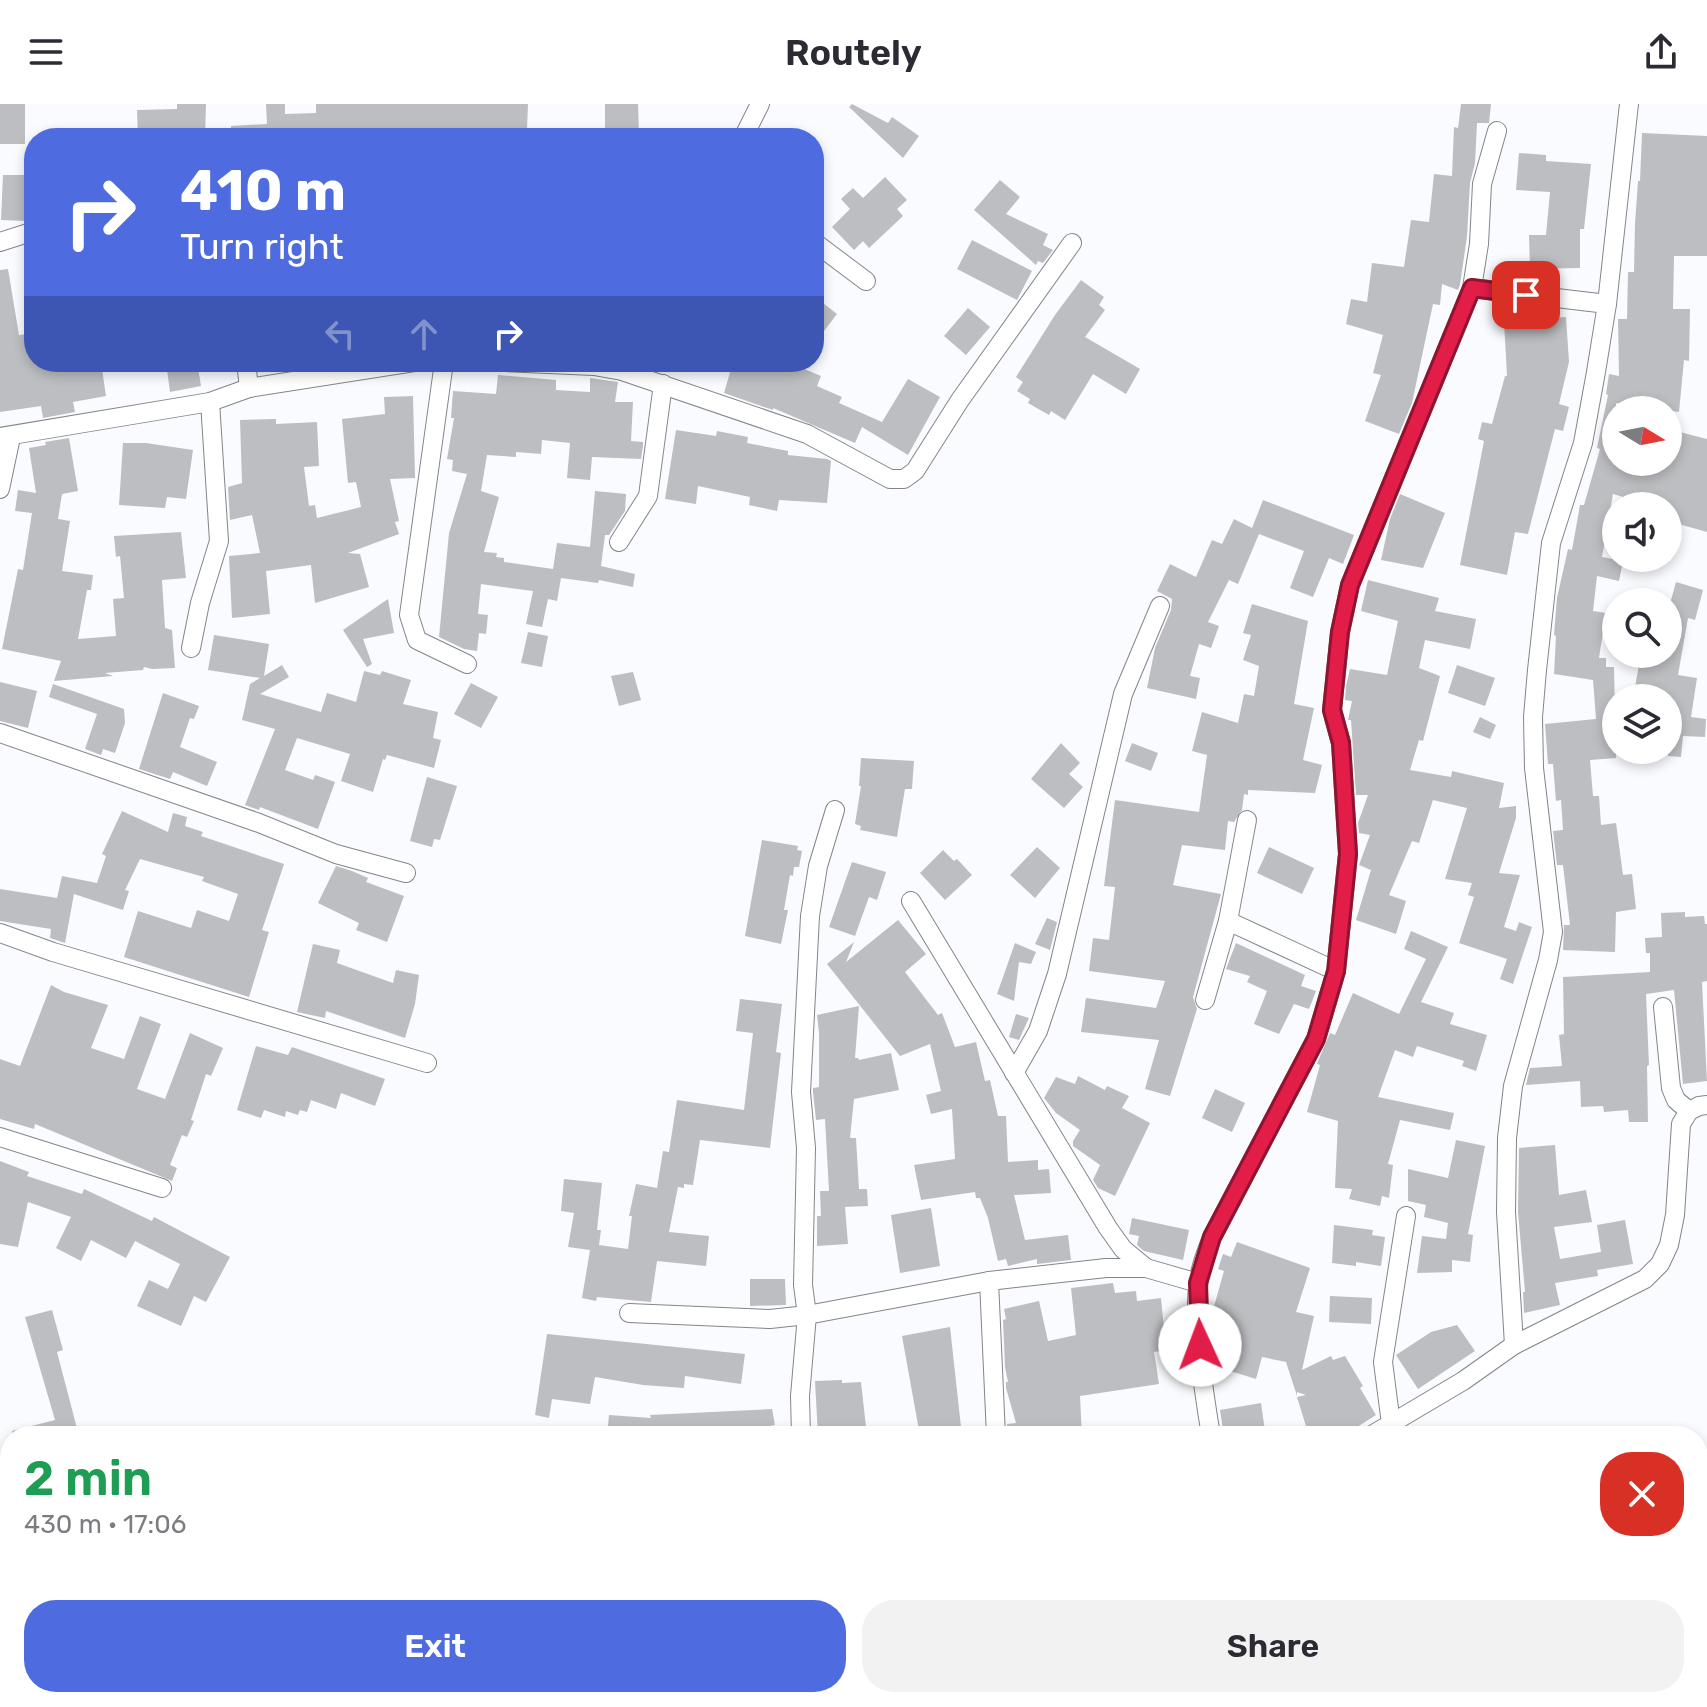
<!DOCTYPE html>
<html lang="en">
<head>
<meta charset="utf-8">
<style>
	:root { --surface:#fff; --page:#f2f2f3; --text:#2b2b33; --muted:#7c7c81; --accent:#4e6ce0 }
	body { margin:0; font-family:Rubik,sans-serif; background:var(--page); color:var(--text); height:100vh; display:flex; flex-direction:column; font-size:30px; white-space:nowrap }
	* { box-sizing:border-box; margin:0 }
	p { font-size:26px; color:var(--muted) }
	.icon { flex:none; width:44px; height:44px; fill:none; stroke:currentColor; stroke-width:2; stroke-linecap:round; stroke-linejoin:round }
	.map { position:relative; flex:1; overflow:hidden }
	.side { position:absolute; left:0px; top:1322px; width:1708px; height:282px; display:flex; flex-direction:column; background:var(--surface); border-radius:32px 32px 0 0; box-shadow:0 4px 12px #0003 }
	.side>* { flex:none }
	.hud { position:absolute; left:24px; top:24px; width:800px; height:244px; border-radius:32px; box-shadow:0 4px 12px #0003; background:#4e6ce0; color:#fff; overflow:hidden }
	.needle { width:52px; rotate:100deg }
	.tools { position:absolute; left:1602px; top:292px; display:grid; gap:16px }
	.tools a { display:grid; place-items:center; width:80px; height:80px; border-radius:50%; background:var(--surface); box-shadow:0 4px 12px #0003; font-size:40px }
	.pin { position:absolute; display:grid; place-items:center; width:68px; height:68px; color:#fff; margin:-34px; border-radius:16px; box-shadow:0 4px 12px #0006 }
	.me { position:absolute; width:88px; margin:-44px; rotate:358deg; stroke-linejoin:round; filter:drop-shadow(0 0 6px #0008) }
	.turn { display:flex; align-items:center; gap:28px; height:168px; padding:0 24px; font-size:36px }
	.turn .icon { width:104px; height:104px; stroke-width:2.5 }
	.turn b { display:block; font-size:56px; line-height:68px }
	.lanes { display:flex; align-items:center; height:76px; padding:0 24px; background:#0003; justify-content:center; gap:40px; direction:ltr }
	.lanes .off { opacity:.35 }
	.round { display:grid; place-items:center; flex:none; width:84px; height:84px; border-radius:32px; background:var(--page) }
	.overview { display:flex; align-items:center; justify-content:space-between; height:136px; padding:0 24px }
	h1 { font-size:48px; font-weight:600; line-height:60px; color:#1e9e55 }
	.primary-button { display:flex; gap:16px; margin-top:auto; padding:16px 24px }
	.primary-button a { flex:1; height:92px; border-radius:32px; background:var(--accent); color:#fff; font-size:32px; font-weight:600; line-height:92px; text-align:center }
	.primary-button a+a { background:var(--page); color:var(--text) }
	header { display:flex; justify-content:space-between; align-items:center; height:104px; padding:0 24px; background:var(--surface); font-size:36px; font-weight:600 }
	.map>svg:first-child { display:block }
</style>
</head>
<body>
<header><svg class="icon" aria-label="menu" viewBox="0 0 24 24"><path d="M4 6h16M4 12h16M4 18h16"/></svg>Routely<svg class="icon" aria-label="share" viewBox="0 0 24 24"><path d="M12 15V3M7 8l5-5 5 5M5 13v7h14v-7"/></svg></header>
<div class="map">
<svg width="1707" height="1603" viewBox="0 0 1707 1603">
	<rect width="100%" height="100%" fill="#fafbfe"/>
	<g fill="#bdbec1">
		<rect x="0" y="0" width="25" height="40"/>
		<path d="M177,0H206L205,34H138L137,6L177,5Z"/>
		<path d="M266,0H285V10L316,9V0H528L527,25L517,24V30L479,28V34H231V22L267,20Z"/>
		<path d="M605,0H638L639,30L605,31Z"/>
		<path d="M852,0L888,19L892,13L919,32L903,54L849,3Z"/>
		<path d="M1461,0H1491L1489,19H1477L1475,59L1470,79L1467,132L1460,181L1458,186L1442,180L1440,201L1433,200L1412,299L1399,330L1365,317L1381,271L1373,269L1383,231L1346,220L1351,195L1367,198L1372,159L1404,163L1411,116L1429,118L1434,70L1452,72L1454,23L1458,24Z"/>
		<path d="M1642,29L1707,32V152H1674L1673,205H1690L1689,257L1684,256L1679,308L1616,299V358L1653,368L1656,358H1668V325L1707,335V428L1668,417V402H1654L1613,390L1602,453L1623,457L1619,477L1597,472L1593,507L1606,509L1599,554H1606V563H1614L1616,654L1590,656L1593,692H1599L1601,721L1616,719L1623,771L1632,770L1636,805L1616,808L1615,848L1563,846L1564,821H1570L1563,761H1557L1553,727L1563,726L1561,696L1556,697L1553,660H1548L1545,620L1596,615L1593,576L1554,570L1556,532L1554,531L1557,494L1568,445L1572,446L1580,401H1584L1600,345L1597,344L1608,291L1606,290L1609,270L1619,272L1618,215H1627L1628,168H1634L1635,120L1638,77H1640Z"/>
		<path d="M1519,49L1546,51V57L1591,60L1584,125H1580V164L1530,165L1529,131H1546L1550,88L1516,86Z"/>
		<path d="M3,71H27L25,117L1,116Z"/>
		<path d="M885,73L907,96L897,105L903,112L869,144L863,137L854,146L832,123L850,105L841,95L853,84L863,94Z"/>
		<path d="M1000,76L1020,93L1006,110L1048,130L1043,141L1053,146L1043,159L1038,157L1036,161L974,106Z"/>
		<path d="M972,136L1032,167L1017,196L957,165Z"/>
		<path d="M8,165L19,231L34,229V258H101L106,292L73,298L75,308L43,314L41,302L0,308V166Z"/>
		<path d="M1081,176L1104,193L1099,201L1105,206L1085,233L1140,265L1126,290L1093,270L1065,316L1051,307L1049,311L1028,299L1030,295L1017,287L1023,278L1016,273L1055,211Z"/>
		<path d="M814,192L837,210L814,240Z"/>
		<path d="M968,204L990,223L966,251L944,232Z"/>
		<path d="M1566,213L1569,258L1559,300L1569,303L1563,327L1555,325L1528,430L1515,428L1507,471L1460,461L1484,337L1478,335L1482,318L1492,320L1505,272H1507L1504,217Z"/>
		<path d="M166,258H197L201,282L170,288Z"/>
		<path d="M733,258H787L797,262L821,272L817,282L842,293L839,299L882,318L908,275L940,293L908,351L862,323L855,339L773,304V306L724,289Z"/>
		<path d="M498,271L556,276V286L590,288V274L618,278L615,298H633L631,337L643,338V342L641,355L592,353L590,376L567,374L570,339L542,336L541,350L516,348V353L487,351L481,387L499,393L484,448L497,449L496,453L504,454V458L553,465L557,439L590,443L595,387L626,390L625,407L609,431H605L601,462L635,470L633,483L599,476L598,479L561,474L557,497L548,495L542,523L526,520L533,487L481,480L478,510L488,511L486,530L479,529L477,547L464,545L439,533L449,429L467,370L452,367L453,356L447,355L454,314H451L453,287L496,290Z"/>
		<path d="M413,292L415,374L390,375L399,417L395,418L399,430L348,449L360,450L369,483L315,499L311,461L266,467L270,510L232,514L229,452L260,449L252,411L230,416L228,383L242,379L240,316L276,315V320L317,318L319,362L304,363L309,402L315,401L317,414L361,403L356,378L348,379L342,315L385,310L384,293Z"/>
		<path d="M676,326L716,332L717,327L748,333L747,339L788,347V351L827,355L831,357L827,399L779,396L777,407L749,401L750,393L698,382L696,400L665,395Z"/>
		<path d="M69,334L78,387L62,390L58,415L70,417L62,467L93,471L91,486H87L78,535L116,532L113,495L124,494L120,452L116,453L114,432L181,428L186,474L162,476L165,524L172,526L175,564L152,565L144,563L143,566L105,569L113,572L54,577L61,557L2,545L18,465L23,466L32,409L15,407L18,386L36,389L29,344L46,341L45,338Z"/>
		<path d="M123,339H146L193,346L186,395L167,393L165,404L119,401Z"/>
		<path d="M1400,390L1445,409L1423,464L1381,456L1390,415Z"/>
		<path d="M1263,396L1354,431L1343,460L1329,454L1313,493L1290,484L1304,447L1259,430L1238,480L1229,476L1208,518L1219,522L1211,544L1199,540L1190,572L1200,574L1196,595L1147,584L1155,544L1171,506L1172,495L1157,487L1170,460L1196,473L1212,436L1222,440L1234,415L1252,424Z"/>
		<path d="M1368,476L1439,494L1435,507L1476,515L1470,545L1425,536L1419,564L1440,572L1423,637L1419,636L1410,666L1451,673L1452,667L1504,679L1499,704L1516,702V714L1499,769L1520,771L1504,823L1516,827L1519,818L1532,823L1513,880L1500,875L1507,855L1459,839L1474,793L1468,791L1472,779L1445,775L1467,704L1433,696L1419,739L1412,737L1389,791L1406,797L1396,830L1356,816L1371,766L1359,761L1370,731L1359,729L1358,719L1368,691H1356L1351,616H1348L1352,597L1345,596L1346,582L1350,565L1387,571L1398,517L1361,507Z"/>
		<path d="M1676,478L1703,486L1695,516L1688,514L1678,571L1697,574L1691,613L1706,615L1705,633L1683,632L1681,653L1668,652V594H1633L1641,550H1668V507Z"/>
		<path d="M388,495L394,529L363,535L372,560L367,563L343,526Z"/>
		<path d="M1252,500L1308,517L1294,600L1314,604L1303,656L1322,661L1315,689L1248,686V691L1244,690L1242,706L1234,718L1228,717L1225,746L1182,741L1173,781L1221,790L1193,893L1197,905L1170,992L1145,985L1159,936L1081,928L1086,894L1156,904L1165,877L1089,867L1093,834L1109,836L1115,783L1104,782L1115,696L1199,708L1207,651L1192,647L1202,608L1238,619L1244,590L1254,592L1259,562L1243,556L1251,531L1243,529Z"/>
		<path d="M528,528L548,532L542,563L521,559Z"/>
		<path d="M214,531L269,540L264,572L282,561L289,573L260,590L321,608L327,589L356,598L364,567L380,571L382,567L411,576L403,600L438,608L433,634L441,636L434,664L387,651L385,656L383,655L373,688L341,677L350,650L297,634L285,666L313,676L315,671L335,678L318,725L260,703L259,706L245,701L275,625L242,616L250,580L260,574L208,566Z"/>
		<path d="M1457,561L1495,574L1485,602L1448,589Z"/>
		<path d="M633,568L641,596L619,602L611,572Z"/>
		<path d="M0,578L37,587L28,624L0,617Z"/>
		<path d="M471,579L498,593L481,624L454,610Z"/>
		<path d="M53,580L124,605L125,619L115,649L103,645L101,651L85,645L97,610L49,593Z"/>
		<path d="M163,589L199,602L194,615L190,614L180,643L217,658L207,682L173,668L170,675L139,665Z"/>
		<path d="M1480,613L1496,621L1490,635L1473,628Z"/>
		<path d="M1061,639L1080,659L1069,670L1083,683L1064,704L1031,675Z"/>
		<path d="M1132,639L1158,649L1151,667L1125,657Z"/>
		<path d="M861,654L914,657L912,685H905L897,733L860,726L861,722L855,720L861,682H859Z"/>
		<path d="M427,673L457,682L440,736L434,735L432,743L410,737Z"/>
		<path d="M122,707L168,728L173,709L187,713L185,722L203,728L201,732L284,760L262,826L269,828L249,893L124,853L138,807L191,824L197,806L229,817L238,790L202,777L204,773L140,755L125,786L129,787L123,806L74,790L65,839L50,834L51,825L0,817V785L57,794L62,772L97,779L106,752L102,750Z"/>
		<path d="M762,736L798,742L797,746L802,747L799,763H794L793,772L790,771L784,806H788L781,840L745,832Z"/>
		<path d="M1037,743L1060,764L1035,794L1010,771Z"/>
		<path d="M1269,743L1314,764L1302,790L1257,769Z"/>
		<path d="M943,746L954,757L957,755L972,771L945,796L920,769Z"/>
		<path d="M852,758L886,768L877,796L869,793L855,832L829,823Z"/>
		<path d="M336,762L352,767L368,774L366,778L404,792L387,838L356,826L359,819L318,799Z"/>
		<path d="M1685,808V813L1704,812L1705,820H1707V877L1702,878L1707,977L1683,980L1674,886L1646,890L1649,961L1647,962L1648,1018H1629L1628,1006L1604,1008L1603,1002L1581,1003L1580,977L1526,981L1530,964L1562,962L1559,931L1564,930L1563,873L1650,868V849H1646L1645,834L1662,833L1661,809Z"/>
		<path d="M1047,814L1057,818L1050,846L1035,840Z"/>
		<path d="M898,816L926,850L905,868L938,911L942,909L955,943L976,938L985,977L990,976L998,1012H1006L1008,1058L1038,1056V1066L1049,1065L1051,1089L1014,1091L1025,1136L1068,1131L1071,1156L1037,1160V1155L1008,1162L1006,1155L998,1157L988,1114L980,1094H976L975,1088L921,1096L914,1061L955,1055L952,1005L931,1010L926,991L941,987L930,940L900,952L827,860L854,838L846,858Z"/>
		<path d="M1411,827L1448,843L1421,898L1454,909L1450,920L1487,931L1476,967L1462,962L1464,957L1417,942L1413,953L1395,946L1378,993L1454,1009L1450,1026L1400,1016L1388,1060L1393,1061L1389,1094L1382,1092L1380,1102L1349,1095L1352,1085L1335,1084L1338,1017L1307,1008L1320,961L1317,960L1318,957L1330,929L1335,931L1353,889L1399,910L1426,855L1404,845Z"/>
		<path d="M1015,839L1036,848L1031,860L1019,858L1014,897L997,890Z"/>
		<path d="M1236,839L1305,871L1301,882L1316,887L1309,905L1294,900L1279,930L1254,920L1267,887L1247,878L1250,872L1226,865Z"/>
		<path d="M313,840L340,846L337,859L393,879L396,866L419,871L415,900L405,934L326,907L325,914L297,908Z"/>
		<path d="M51,881L64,888L108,901L91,944L124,955L140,912L161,920L137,985L165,995L190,929L223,944L211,972L206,970L191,1016L194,1017L187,1033L182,1031L170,1061L177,1064L172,1077L35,1020L34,1025L0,1015V955L20,962Z"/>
		<path d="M740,895L782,900L776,948L781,949L770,1044L700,1036L693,1081L684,1080V1084L678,1083L669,1128L709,1132L706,1162L657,1157L651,1198L597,1193L596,1197L582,1194L590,1146L568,1143L574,1109L561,1107L564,1075L602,1079L597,1126H601L599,1141L628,1145L632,1112H629L636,1080L657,1084L663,1047L669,1048L677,996L744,1006L753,929L736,927Z"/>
		<path d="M859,902L855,954H858L859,956L891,949L899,986L854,995L850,1034H856L859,1085H867L868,1102L845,1103L848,1140L817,1142V1112H821L820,1087H829L825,1015L816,1016L813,988V984L819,983V929L817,911Z"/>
		<path d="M1016,910L1029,914L1019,936L1009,933Z"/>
		<path d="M256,942L288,951L292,943L385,975L375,1002L341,989L336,1005L311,996L307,1008L300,1006L298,1011L286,1007L285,1013L264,1006L261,1014L237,1006Z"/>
		<path d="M1078,972L1105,986L1107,982L1129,992L1122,1004L1150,1019L1115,1092L1098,1084L1093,1076L1100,1061L1073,1042V1037L1080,1026L1056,1009L1044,994L1056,973L1075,980Z"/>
		<path d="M1215,985L1245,999L1232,1028L1202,1014Z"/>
		<path d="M1456,1036L1485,1042L1468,1130L1473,1131L1470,1158L1452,1156V1168L1417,1169L1422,1132L1446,1135L1448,1119L1424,1113L1426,1101L1408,1097V1065L1448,1074Z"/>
		<path d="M1555,1041L1559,1091L1586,1086L1592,1118L1554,1123L1560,1155L1601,1148L1597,1121L1625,1116L1633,1160L1597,1166L1598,1172L1555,1179L1560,1201L1524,1209L1523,1188H1525L1518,1108L1519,1044Z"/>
		<path d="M0,1057L29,1068L27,1072L82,1090L84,1085L152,1117L154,1113L230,1153L206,1198L194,1192L181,1222L137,1202L149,1176L168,1185L180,1160L135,1137L126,1154L91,1136L81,1157L56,1144L71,1113L28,1098L18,1143L0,1140Z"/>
		<path d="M931,1104L940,1162L900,1169L891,1111Z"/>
		<path d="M1132,1114L1189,1126L1183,1156L1144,1147L1137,1141L1139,1132L1129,1130Z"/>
		<path d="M1334,1121L1373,1126L1372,1131L1385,1133L1381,1162L1356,1158V1162L1332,1159Z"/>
		<path d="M1237,1138L1310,1164L1296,1208L1314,1212L1302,1266L1331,1252L1333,1256L1345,1252L1363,1282L1360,1284L1376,1311L1343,1332H1309L1297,1293L1306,1291L1297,1288V1292L1286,1258L1262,1253L1256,1275L1214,1262L1226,1224L1209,1220L1224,1167L1218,1165L1223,1150L1231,1153Z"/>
		<path d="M750,1175H785L786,1201L750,1202Z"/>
		<path d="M1113,1179L1115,1189L1136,1187L1137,1197L1161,1194L1166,1246L1154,1248L1159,1280L1080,1292L1082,1332H1008L1007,1320L1016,1319L1006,1284V1278H1008L1005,1263L1003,1216L1006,1215L1004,1205L1039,1197L1048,1237L1076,1231L1071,1184Z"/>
		<path d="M1330,1192L1372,1194L1371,1220L1329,1218Z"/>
		<path d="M52,1206L63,1246L57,1248L79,1332H13L12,1327L55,1316L25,1213Z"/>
		<path d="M1457,1221L1475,1247L1418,1285L1396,1251L1431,1228Z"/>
		<path d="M950,1223L962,1332H920L902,1232Z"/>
		<path d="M547,1230L745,1250L741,1280L685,1272L684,1284L643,1281L595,1273L590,1300L552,1295L549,1314L535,1311Z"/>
		<path d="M842,1276V1279L861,1278L867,1332H818L815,1277Z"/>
		<path d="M1261,1299L1265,1327L1224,1332L1220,1306Z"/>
		<path d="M772,1305L775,1321L730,1329L704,1332H607L609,1311L651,1314L650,1311Z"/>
	</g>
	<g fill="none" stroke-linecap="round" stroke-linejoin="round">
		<g stroke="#838587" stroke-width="20">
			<g id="minor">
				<path d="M743,34L760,0"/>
				<path d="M0,138L34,127"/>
				<path d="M814,138L866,177"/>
				<path d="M1472,184L1607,200"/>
				<path d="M246,258L249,284"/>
				<path d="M444,258L409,511L417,536L467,560"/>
				<path d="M505,258L594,262L622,267L807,330L890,375H904L915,367L960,296L1072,139"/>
				<path d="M0,333L210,298L249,284L414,258"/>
				<path d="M0,385L11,333"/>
				<path d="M619,438L648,392L663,280"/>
				<path d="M191,544L200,499L219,437L210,298"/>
				<path d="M0,629L259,719L336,750L406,769"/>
				<path d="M911,797L1108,1124L1123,1145L1146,1164"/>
				<path d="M1228,817L1336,867"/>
				<path d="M0,829L53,848L427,959"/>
				<path d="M1205,896L1228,817L1247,716"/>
				<path d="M1663,903L1671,984L1676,996L1689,1007"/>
				<path d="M1014,969L1038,927L1057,870L1123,590L1160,502"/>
				<path d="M0,1033L162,1084"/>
				<path d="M989,1177L996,1332"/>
				<path d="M629,1209L770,1215L807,1211L989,1177L1106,1164H1146L1198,1179"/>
				<path d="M1514,1241L1506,1108L1507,1034L1513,982L1548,856L1553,828L1534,664L1533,613L1537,566L1551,439L1583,339L1596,268L1607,200L1629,0"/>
				<path d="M1391,1320L1383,1258L1406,1112"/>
				<path d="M801,1332L800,1292L807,1211L803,1181L806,1044L801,988L810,812L818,762L835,706"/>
				<path d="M1211,1332C1204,1287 1192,1220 1199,1175C1201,1160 1207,1147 1212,1133L1316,935L1336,867L1348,750L1341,639L1332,606L1340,528L1350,481L1472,184L1479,140L1482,80L1497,27"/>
				<path d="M1370,1332L1463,1277L1514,1241L1645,1175L1660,1160L1669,1141L1675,1111L1681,1020L1689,1007L1699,1002L1707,1001"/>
				<path d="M861,1594L865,1603"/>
				<path d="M26,1603L27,1594"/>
				<path d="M271,1603L273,1594"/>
				<path d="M495,1603L499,1594"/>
				<path d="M942,1603L957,1594"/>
				<path d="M1263,1603L1274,1594"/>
			</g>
		</g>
		<use href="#minor" stroke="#fff" stroke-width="18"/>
	</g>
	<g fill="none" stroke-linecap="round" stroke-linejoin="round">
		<g stroke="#92132f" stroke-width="20">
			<path id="route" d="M1200,1241L1198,1179L1212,1133L1316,935L1336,867L1348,750L1341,639L1332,606L1340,528L1350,481L1472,184L1526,191"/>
		</g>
		<use href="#route" stroke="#e11d48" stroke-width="14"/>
	</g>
</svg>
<div class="tools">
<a><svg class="needle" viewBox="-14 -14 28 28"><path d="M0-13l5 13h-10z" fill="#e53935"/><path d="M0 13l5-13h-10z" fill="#7c7c81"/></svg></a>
<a><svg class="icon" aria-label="sound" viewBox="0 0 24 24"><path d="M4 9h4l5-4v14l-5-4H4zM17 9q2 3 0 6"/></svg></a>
<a><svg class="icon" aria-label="search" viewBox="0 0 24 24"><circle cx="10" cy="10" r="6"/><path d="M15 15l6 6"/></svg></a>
<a><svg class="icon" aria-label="layers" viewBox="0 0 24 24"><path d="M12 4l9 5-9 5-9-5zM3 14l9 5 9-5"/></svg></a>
</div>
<div class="pin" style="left:1526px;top:191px;background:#d93025"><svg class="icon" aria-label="arrive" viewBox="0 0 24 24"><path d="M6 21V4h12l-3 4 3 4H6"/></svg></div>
<svg class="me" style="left:1200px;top:1241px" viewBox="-20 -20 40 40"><circle r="19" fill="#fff"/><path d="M0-13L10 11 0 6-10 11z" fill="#e11d48"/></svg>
<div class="hud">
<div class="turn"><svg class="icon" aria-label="right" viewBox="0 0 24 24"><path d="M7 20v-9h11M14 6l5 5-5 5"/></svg><div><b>410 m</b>Turn right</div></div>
<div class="lanes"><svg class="icon off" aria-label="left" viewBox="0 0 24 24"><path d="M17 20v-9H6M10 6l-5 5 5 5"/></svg><svg class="icon off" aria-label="ahead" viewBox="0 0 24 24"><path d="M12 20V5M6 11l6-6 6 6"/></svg><svg class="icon" aria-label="right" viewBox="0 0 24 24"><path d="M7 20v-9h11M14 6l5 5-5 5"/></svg></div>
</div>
<section class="side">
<div class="overview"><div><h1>2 min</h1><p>430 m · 17:06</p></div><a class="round" style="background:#d93025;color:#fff"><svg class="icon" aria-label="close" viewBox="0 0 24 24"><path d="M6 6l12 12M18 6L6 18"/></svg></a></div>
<div class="primary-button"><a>Exit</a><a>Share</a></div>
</section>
</div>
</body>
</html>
